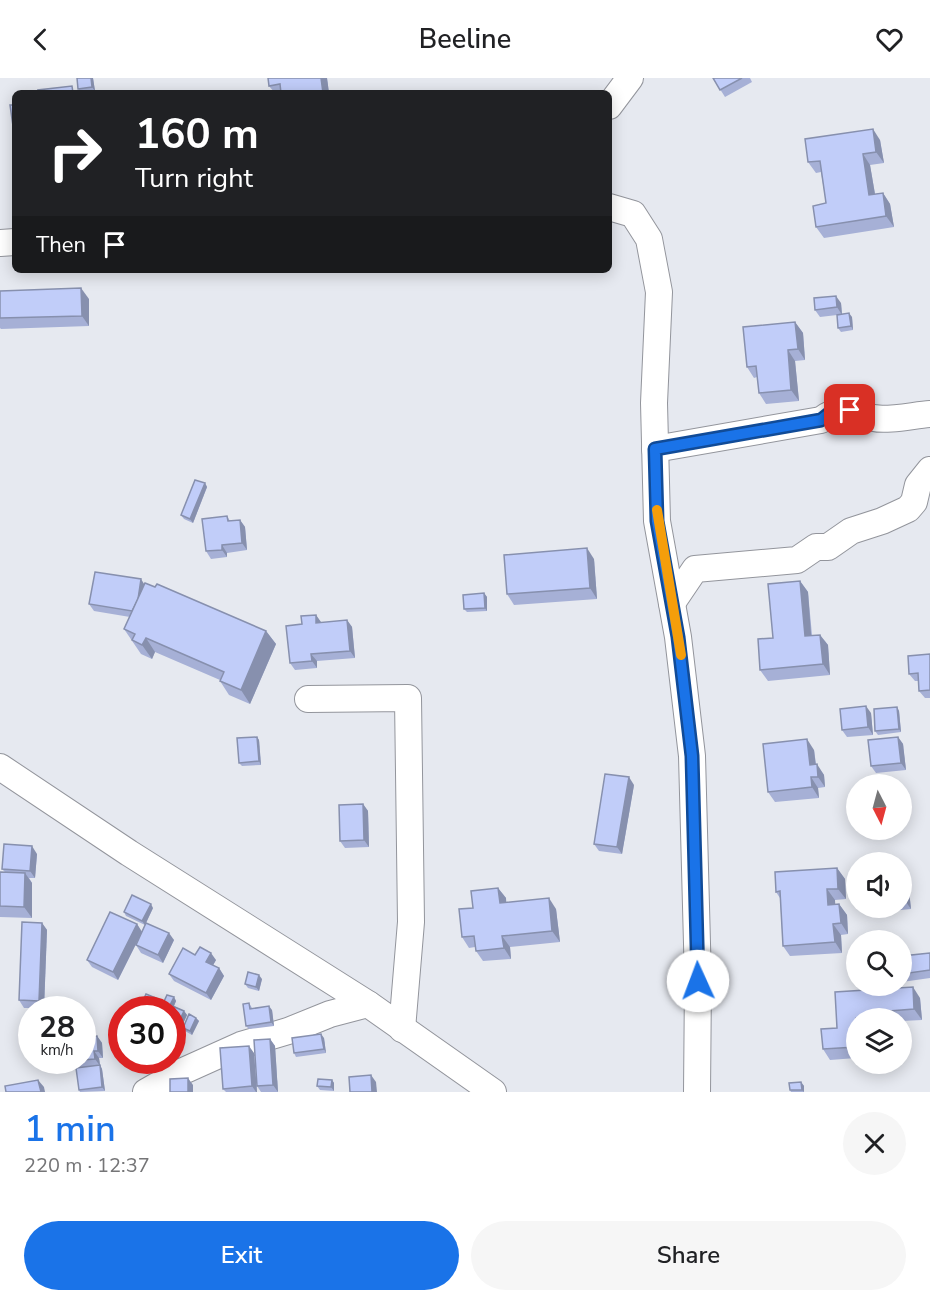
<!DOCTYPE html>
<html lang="en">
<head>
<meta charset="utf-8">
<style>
	:root { --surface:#fff; --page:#f6f6f6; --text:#202124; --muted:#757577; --accent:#1a73e8 }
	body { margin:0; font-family:"Nunito Sans",sans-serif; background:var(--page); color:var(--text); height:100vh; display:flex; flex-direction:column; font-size:22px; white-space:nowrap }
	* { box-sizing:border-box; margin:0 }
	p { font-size:20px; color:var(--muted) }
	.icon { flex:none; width:33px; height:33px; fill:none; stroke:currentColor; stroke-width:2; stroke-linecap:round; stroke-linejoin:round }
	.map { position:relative; height:1014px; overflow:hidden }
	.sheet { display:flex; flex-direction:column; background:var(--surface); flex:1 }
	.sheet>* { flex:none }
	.hud { position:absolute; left:12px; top:12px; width:600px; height:183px; border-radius:9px; box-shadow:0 3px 15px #0003; background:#202124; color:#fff; overflow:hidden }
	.needle { width:39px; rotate:174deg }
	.buttons { position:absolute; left:846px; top:696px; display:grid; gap:12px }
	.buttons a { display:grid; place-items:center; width:66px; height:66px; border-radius:50%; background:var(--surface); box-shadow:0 3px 15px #0003; font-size:30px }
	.speed { position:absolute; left:18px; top:918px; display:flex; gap:12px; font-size:30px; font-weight:700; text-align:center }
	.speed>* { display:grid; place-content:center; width:78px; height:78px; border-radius:50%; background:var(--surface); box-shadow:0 3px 15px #0003; line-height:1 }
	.speed small { font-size:15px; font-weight:400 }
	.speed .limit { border:9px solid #d22; background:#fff; color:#111 }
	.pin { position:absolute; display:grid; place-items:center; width:51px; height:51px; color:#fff; margin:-26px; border-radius:12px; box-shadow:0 3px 9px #0006 }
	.me { position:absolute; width:66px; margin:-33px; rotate:358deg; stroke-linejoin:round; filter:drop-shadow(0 0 4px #0008) }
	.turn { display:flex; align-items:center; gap:21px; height:126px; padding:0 24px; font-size:27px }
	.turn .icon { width:78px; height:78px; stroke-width:2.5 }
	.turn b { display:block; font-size:42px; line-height:51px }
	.then { display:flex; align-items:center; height:57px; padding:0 24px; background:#0003; gap:12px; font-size:22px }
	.round { display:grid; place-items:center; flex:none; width:63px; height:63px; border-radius:32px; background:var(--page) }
	.overview { display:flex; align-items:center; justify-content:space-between; height:102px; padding:0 24px }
	h1 { font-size:36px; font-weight:600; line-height:45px; color:var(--accent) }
	.action { display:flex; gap:12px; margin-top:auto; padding:12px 24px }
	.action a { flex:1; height:69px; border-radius:36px; background:var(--accent); color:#fff; font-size:24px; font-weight:600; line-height:69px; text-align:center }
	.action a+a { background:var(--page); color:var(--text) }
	header { display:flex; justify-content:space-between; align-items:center; height:78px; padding:0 24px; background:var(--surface); font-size:27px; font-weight:600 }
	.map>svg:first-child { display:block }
</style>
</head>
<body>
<header><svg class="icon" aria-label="back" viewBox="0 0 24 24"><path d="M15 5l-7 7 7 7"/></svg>Beeline<svg class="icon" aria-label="heart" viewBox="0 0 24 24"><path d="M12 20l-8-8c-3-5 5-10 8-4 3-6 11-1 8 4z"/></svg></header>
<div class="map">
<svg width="930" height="1014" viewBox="0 0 930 1014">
	<rect width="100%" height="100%" fill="#e6e9f0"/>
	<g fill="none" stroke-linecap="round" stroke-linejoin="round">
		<g stroke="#93959c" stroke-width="28">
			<g id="street">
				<path d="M609,28L630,0"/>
				<path d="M609,129L633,136L649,161L659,214L654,325L657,443L678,559L692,678L698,903L697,1014"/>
				<path d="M0,165L15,164"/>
				<path d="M655,371L821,342C846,324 850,336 874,340C887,343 915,337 930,336"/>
				<path d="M672,525L695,491L797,482L816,469H828L851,453L882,443L908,431L914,424L918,407L930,392"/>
				<path d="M308,621L408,620L411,844L402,951"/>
				<path d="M0,689L129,775L368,926L493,1014"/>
				<path d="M146,1014L181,994L241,967L288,953L330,936L368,926"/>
			</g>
		</g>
		<use href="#street" stroke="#fff" stroke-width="26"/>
	</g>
	<g fill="#a6b0d6">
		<path d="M77,0H93L95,13L81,14L78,11Z"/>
		<path d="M268,0H327L329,15H275L269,8Z"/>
		<path d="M713,0H750L752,4L725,19Z"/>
		<path d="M880,62L884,85L870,87L875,116L883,115L890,126L894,149L824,160L816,149L826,125L821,94L816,95L808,84Z"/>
		<path d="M0,213L89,221V248L1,251L0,250Z"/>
		<path d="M841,225L842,236L852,239L853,252L841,254L838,250L837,237L820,239L815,232Z"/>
		<path d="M795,244L803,255L805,282L795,283L799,323L766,326L759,315L757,299L754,300L747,289Z"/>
		<path d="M205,405L207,409L193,445L184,441L181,437Z"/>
		<path d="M227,438L230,443L240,442L245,449L247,472L227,475V479L211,481L206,473Z"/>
		<path d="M594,481L597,521L514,527L507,516Z"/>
		<path d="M800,503L808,514L812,557H820L828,567L830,597L768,603L760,592L773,560Z"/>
		<path d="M144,506L266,553L276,566L250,626L229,617L220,603V602L155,574L152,581L141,576L124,551L130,539L94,533L89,526Z"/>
		<path d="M484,515L487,519V533L467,534L464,531Z"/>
		<path d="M316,537L321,545L347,542L352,549L355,580L317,583V590L295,592L290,585L302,546Z"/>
		<path d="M930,576V620H925L919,613L918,603H915L909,596Z"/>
		<path d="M897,629L899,633L901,654L878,657L875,653Z"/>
		<path d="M871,635L873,657L847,659L842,652Z"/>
		<path d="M257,659L259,662L261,687L242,688L239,685Z"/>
		<path d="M898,659L903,666L906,692L876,695L871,688Z"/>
		<path d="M814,672L816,686L824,697L825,709L818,710L819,720L775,724L768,714Z"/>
		<path d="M634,707L622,776L599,773L594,766Z"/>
		<path d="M363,726L368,733L369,769L345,770L340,763Z"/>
		<path d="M37,776L35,800H29L32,805V840L0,839V794H5L2,791Z"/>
		<path d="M837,790L845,801L846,821L835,822V826H839L847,837L848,856L841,857L842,875L790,878L783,868L780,820L776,814Z"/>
		<path d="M902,797H903L908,804L911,831L881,834L878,830H902Z"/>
		<path d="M498,810L506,820V824L556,831L560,864L510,869L511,881L483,883L476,873L475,869L469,870L462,859L473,830Z"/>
		<path d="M153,830L146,845L174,862L163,885L141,875L136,867L145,847L126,838L124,834Z"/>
		<path d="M42,845L47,852L44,930H24L19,922Z"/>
		<path d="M137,846L142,854L118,902L92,889L87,882Z"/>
		<path d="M930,875V900L902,904V878Z"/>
		<path d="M195,877L216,882L213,887L219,890L224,898L211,922L174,903L169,896Z"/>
		<path d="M262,901L259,913L248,910L245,906Z"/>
		<path d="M835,914L920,920L922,942L902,943V940H856V980L830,982L823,971L837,950Z"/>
		<path d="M174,919L176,923L174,928L184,933L187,937L180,952L172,949V932H139L158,921L162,927Z"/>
		<path d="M249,925L252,930L272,932L274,948L249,951L246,948Z"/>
		<path d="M196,940L199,943L192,957L185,953L183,950Z"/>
		<path d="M97,958L102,965L103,980H99L100,987L102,991L105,1013L80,1014L79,1012L76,990H72L67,982H82V959Z"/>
		<path d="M324,960L326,975L296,979L294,975Z"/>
		<path d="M270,961L275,968L278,1014H261L257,1008Z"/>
		<path d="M254,975L257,1014H226L223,1011Z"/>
		<path d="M332,1002L334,1005V1013L320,1012L317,1008Z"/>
		<path d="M801,1004L804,1008V1014H791L790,1012Z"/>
	</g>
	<g fill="#8790ae">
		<path d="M91,0H93L95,13L92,9Z"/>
		<path d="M321,0H327L329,15H323Z"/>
		<path d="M873,51L880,62L884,85L876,74Z"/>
		<path d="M863,76L870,87L877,128L869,117Z"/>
		<path d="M883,115L890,126L894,149L886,138Z"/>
		<path d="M81,210L89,221V248L82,238Z"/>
		<path d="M836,218L841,225L842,237L837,229Z"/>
		<path d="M849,235L852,239L853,252L851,248Z"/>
		<path d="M795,244L803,255L805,282L798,271Z"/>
		<path d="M788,272L795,283L799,323L791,312Z"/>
		<path d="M205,405L207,409L193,445L190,441Z"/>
		<path d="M240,442L245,449L247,472L242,465Z"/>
		<path d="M222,467L227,475V479L222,472Z"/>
		<path d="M587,470L594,481L597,521L590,510Z"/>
		<path d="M141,501L146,509L135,534Z"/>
		<path d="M800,503L808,514L812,569L805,558Z"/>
		<path d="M484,515L487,519V533L485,530Z"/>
		<path d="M316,537L321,544V552L316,545Z"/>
		<path d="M347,542L352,549L355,580L350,573Z"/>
		<path d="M266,553L276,566L250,626L241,612Z"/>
		<path d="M820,557L828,567L830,597L823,586Z"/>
		<path d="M146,560L155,574L152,581L142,567Z"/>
		<path d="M311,576L317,583V590L312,583Z"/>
		<path d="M866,628L871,635L873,657L868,649Z"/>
		<path d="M897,629L899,633L901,654L899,651Z"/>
		<path d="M257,659L259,662L261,687L259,683Z"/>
		<path d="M898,659L903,666L906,692L901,685Z"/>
		<path d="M807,661L814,672L817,698L810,687Z"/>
		<path d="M817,686L824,697L825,709L818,699Z"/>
		<path d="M629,699L634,707L622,776L617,769Z"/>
		<path d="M811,699L818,710L819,720L812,709Z"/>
		<path d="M363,726L368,733L369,769L364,762Z"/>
		<path d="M32,768L37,776L35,800L30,793Z"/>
		<path d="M837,790L845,801L846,821L838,811Z"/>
		<path d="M25,795L32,805V840L24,829Z"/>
		<path d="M903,797L908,804L911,831L906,824Z"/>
		<path d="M498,810L506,820L507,835L500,825Z"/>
		<path d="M827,811L835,822L836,837L828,827Z"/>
		<path d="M549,820L556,831L560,864L552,853Z"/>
		<path d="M151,826L153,830L145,847L142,843Z"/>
		<path d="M839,826L847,837L848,856L841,845Z"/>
		<path d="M42,845L47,852L44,930L39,923Z"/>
		<path d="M137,846L142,854L118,902L113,894Z"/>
		<path d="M833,846L841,857L842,875L835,864Z"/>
		<path d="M169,855L174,862L163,885L158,877Z"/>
		<path d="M502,858L510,869L511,881L504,870Z"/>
		<path d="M211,875L216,882L211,891L206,884Z"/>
		<path d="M219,890L224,898L211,922L206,915Z"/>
		<path d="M259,897L262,901L259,913L256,909Z"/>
		<path d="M913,909L920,920L922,942L914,931Z"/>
		<path d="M174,919L176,923L173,930L170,927Z"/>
		<path d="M158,921L163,928L162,932H154Z"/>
		<path d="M269,928L272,932L274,948L271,944Z"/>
		<path d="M184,933L187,937L180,952L177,948Z"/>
		<path d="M877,934L882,940H877Z"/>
		<path d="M196,940L199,943L192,957L190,953Z"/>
		<path d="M321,956L324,960L326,975L324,971Z"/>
		<path d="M97,958L102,965L103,980L98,973Z"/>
		<path d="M270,961L275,968L278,1014L273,1007Z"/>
		<path d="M249,968L254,975L257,1014H256L252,1008Z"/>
		<path d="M94,973L99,980L100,987L102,991L105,1013L102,1009L100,988L95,981Z"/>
		<path d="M371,997L376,1004L377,1014H372Z"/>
		<path d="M188,1000L193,1007V1014H188Z"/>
		<path d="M38,1002L44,1009L45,1014H41Z"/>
		<path d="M332,1002L334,1005V1013L331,1009Z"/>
		<path d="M801,1004L804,1008V1014L802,1012Z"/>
	</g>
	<g fill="#c1cdf9" stroke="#8790ae" stroke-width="1.5">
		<path d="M77,0H91L92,9L78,11Z"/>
		<path d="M268,0H321L323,15H281L280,6L269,8Z"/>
		<path d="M713,0H742L720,12Z"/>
		<path d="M72,8L73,15H39L38,12Z"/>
		<path d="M10,27H15V54L14,55Z"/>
		<path d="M873,51L876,74L863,76L869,117L883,115L886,138L816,149L813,128L826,125L820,83L808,84L805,61Z"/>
		<path d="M81,210L82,238L0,240V213Z"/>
		<path d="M836,218L837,229L815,232L814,220Z"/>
		<path d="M849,235L851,248L838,250L837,237Z"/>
		<path d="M795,244L798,271L788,272L791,312L759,315L756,288L747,289L743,249Z"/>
		<path d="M195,402L205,405L190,441L181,437Z"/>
		<path d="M227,438L228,443L240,442L242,465L222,467V472L206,473L202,441Z"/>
		<path d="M587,470L590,510L507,516L504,477Z"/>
		<path d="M95,494L141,501L138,521L132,533L89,526Z"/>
		<path d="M800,503L805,558L820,557L823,586L760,592L758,561L773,560L768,506Z"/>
		<path d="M145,505L155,509L157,506L266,553L241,612L220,603L224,594L146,560L142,567L132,562L135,556L124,551Z"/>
		<path d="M484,515L485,530L464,531L463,517Z"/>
		<path d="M316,537V545L347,542L350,573L311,576L312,583L290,585L286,548L302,546L301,538Z"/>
		<path d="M930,576V612L919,613L918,595L909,596L908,578Z"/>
		<path d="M866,628L868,649L842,652L840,631Z"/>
		<path d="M897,629L899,651L875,653L874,631Z"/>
		<path d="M257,659L259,683L239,685L237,660Z"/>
		<path d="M898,659L901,685L871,688L868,662Z"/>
		<path d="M807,661L810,687L817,686L818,699H811L812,709L768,714L763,666Z"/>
		<path d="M605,696L629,699L617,769L594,766Z"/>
		<path d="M363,726L364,762L340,763L339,727Z"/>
		<path d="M4,766L32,768L30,793L2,791Z"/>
		<path d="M837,790L838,811H827L828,827L839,826L841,845L833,846L835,864L783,868L780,813L776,814L775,794Z"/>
		<path d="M0,794L25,795L24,829L0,828Z"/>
		<path d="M902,797H903L906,824H902Z"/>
		<path d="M498,810L500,825L549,820L552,853L502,858L504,870L476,873L474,858L462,859L459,831L473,830L471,813Z"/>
		<path d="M132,817L151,826L142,843L124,834Z"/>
		<path d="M110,834L137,846L113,894L87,882Z"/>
		<path d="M22,844L42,845L39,923L19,922Z"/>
		<path d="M146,845L169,855L158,877L136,867Z"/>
		<path d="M200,869L211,875L206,884L219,890L206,915L169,896L183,870L195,877Z"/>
		<path d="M930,875V892L902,896V878Z"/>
		<path d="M248,894L259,897L256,909L245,906Z"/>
		<path d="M913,909L914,931L877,934V940H856V969L823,971L821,951L837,950L835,914Z"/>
		<path d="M146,916L158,921L154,932H139Z"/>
		<path d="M167,917L174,919L170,927L184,933L177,948L172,946V932H160Z"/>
		<path d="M249,925L250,931L269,928L271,944L246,948L243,926Z"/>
		<path d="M189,936L196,940L190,953L183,950Z"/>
		<path d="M321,956L324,971L294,975L292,960Z"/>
		<path d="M97,958L98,973H94L95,981L82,982V959Z"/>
		<path d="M270,961L273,1007L257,1008L254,962Z"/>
		<path d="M249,968L252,1008L223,1011L220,970Z"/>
		<path d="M100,987L102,1009L79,1012L76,990Z"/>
		<path d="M371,997L372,1014H350L349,999Z"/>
		<path d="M188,1000V1014H170V1001Z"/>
		<path d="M318,1001L332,1002L331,1009L317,1008Z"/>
		<path d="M38,1002L41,1014H6L5,1008Z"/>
		<path d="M801,1004L802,1012H790L789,1005Z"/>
	</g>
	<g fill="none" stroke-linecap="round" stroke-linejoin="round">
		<g stroke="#114b97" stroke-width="15">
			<path id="route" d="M698,903L692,678L678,559L657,443L655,371L821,342L831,334L850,332"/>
		</g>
		<use href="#route" stroke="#1a73e8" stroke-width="10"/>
		<path stroke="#f59e0b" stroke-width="10" d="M657,432L681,577"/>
	</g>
</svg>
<div class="buttons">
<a><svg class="needle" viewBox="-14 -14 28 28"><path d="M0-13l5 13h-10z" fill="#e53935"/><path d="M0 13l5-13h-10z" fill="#757577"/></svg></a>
<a><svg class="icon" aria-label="sound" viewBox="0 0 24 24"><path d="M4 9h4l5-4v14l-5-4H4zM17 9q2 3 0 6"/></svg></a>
<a><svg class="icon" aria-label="search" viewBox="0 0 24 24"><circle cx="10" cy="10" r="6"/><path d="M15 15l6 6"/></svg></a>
<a><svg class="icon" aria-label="layers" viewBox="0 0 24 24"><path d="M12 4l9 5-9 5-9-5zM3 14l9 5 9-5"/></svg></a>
</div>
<div class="speed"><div>28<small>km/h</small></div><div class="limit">30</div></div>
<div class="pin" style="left:850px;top:332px;background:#d93025"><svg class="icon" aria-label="arrive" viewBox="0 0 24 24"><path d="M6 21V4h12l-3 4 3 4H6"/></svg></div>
<svg class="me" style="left:698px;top:903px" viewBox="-20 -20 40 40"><circle r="19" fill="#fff"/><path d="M0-13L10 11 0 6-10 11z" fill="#1a73e8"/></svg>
<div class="hud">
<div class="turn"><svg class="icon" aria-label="right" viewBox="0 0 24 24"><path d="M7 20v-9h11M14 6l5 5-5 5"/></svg><div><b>160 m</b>Turn right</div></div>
<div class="then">Then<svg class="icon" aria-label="arrive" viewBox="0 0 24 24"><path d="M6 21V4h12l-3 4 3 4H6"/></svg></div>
</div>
</div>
<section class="sheet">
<div class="overview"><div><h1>1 min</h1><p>220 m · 12:37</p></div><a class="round"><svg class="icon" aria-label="close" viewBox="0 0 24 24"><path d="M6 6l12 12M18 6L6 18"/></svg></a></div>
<div class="action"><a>Exit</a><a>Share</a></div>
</section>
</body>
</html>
